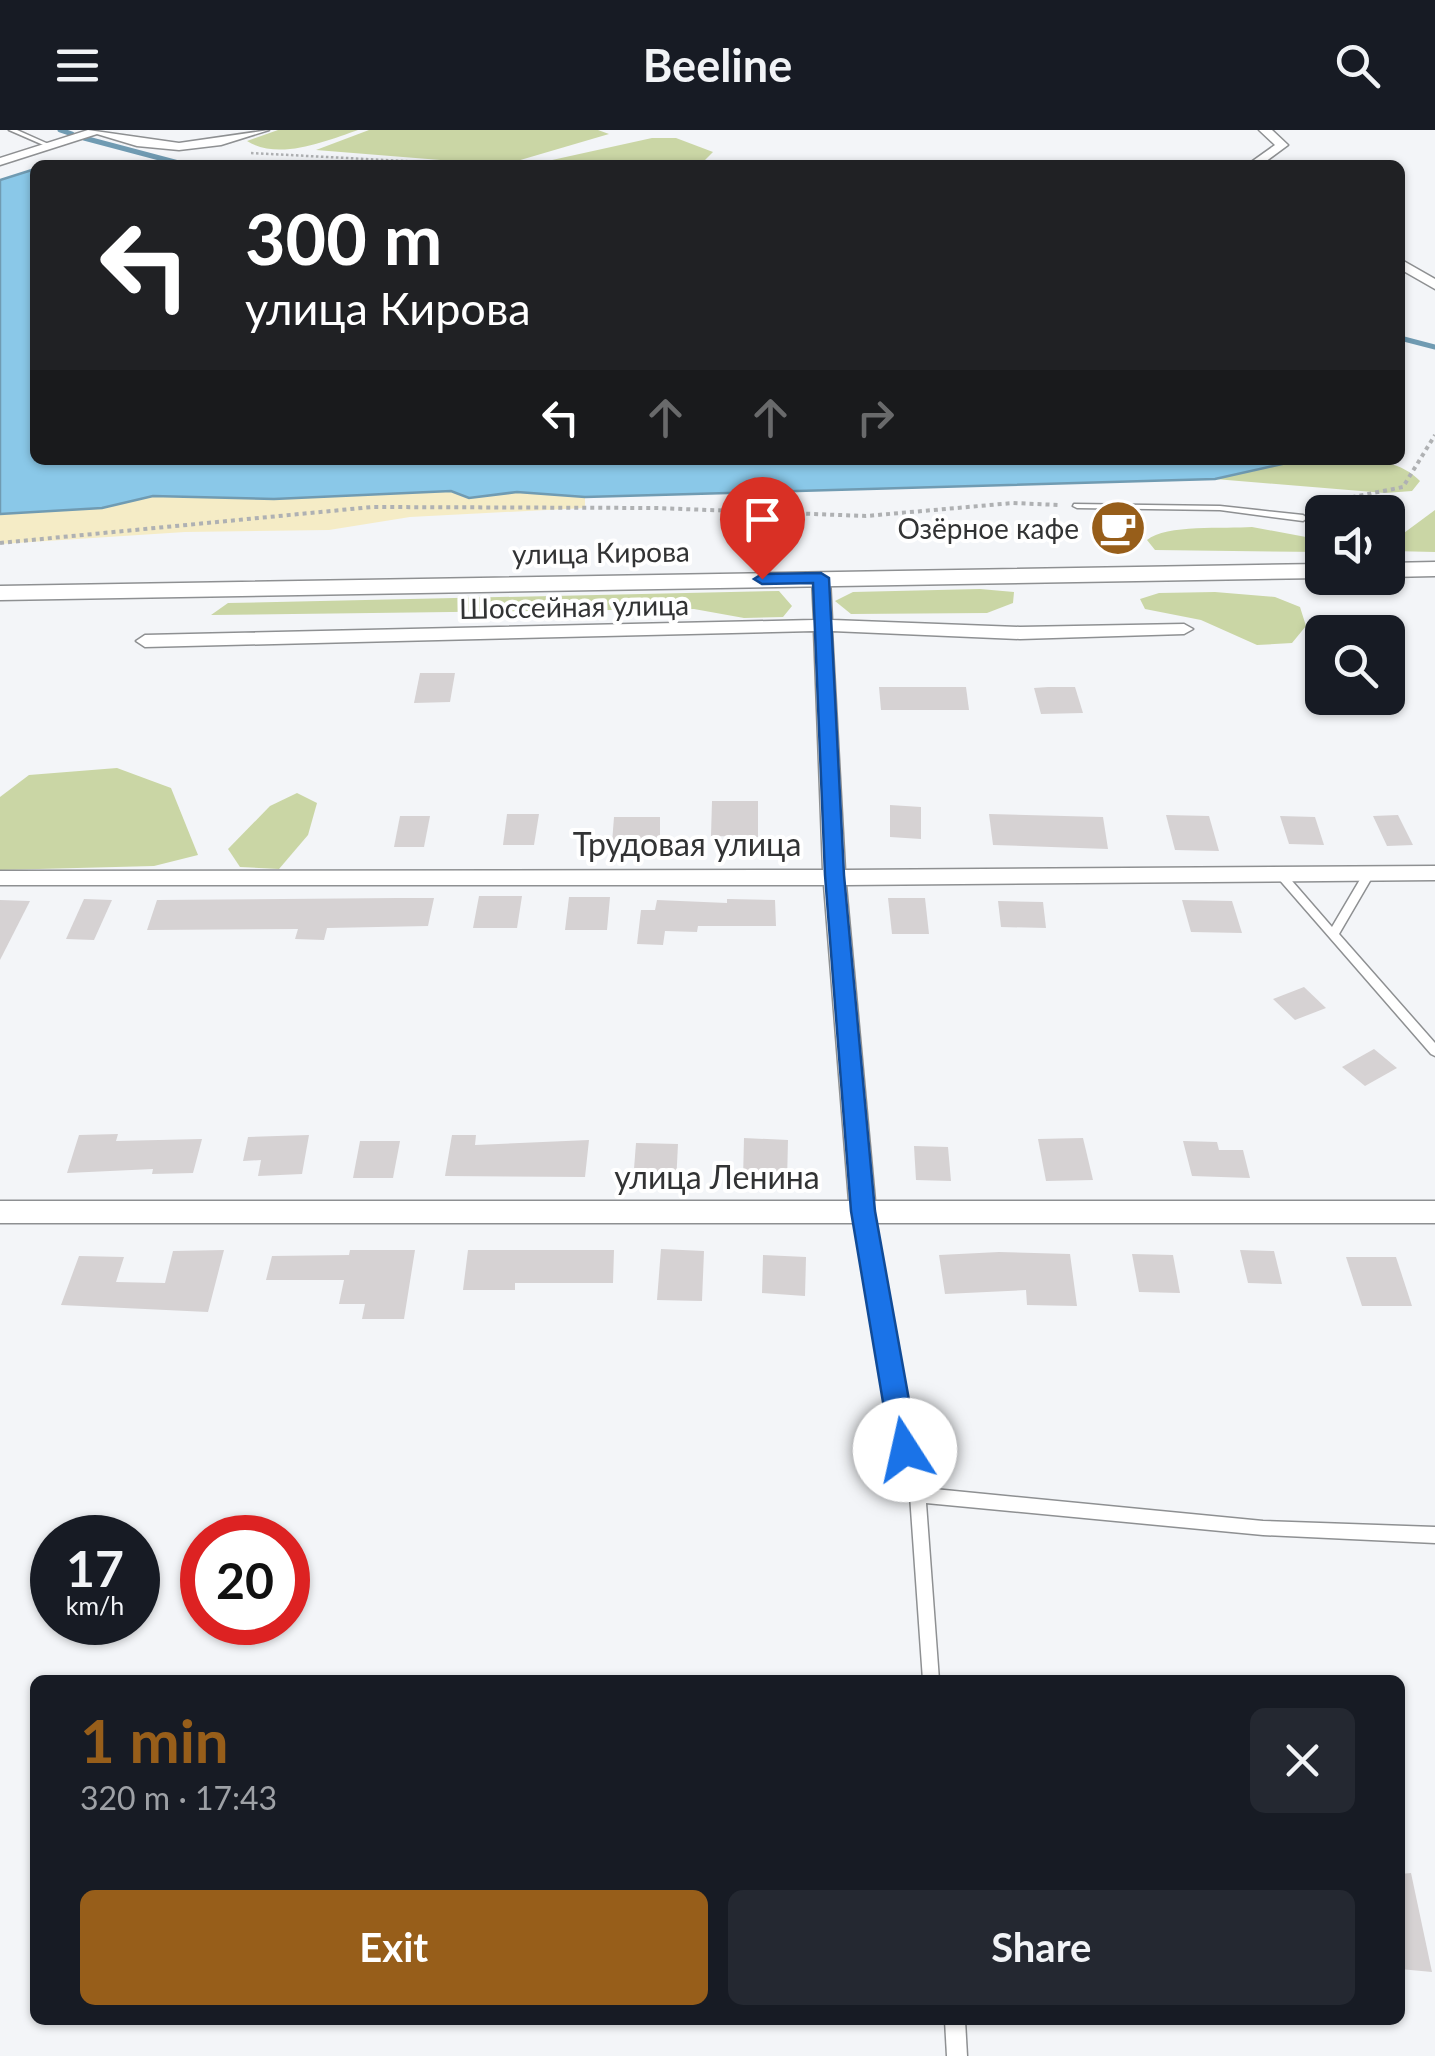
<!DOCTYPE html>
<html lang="en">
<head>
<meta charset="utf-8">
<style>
	:root { --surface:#171b24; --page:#242831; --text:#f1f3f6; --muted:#9ea1a6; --accent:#975e1a }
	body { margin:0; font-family:Lato,sans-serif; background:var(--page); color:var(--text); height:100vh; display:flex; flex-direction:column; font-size:38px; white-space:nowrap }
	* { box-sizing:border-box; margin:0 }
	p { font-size:32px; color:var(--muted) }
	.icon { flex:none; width:55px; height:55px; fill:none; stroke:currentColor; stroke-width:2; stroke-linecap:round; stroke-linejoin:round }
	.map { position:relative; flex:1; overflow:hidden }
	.side { position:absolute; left:30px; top:1545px; width:1375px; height:350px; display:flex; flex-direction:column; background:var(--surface); border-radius:15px; box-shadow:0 2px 8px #0004 }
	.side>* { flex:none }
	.top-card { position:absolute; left:30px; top:30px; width:1375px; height:305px; border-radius:15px; box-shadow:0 2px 8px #0004; background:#202124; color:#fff; overflow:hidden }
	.fabs { position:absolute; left:1305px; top:365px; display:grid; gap:20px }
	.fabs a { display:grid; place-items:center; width:100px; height:100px; border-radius:15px; background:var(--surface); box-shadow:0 2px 8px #0004; font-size:50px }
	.speed { position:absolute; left:30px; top:1385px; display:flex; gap:20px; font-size:50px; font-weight:700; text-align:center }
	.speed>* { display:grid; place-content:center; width:130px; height:130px; border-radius:50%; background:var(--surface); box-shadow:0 2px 8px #0004; line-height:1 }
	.speed small { font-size:25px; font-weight:400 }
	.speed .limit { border:15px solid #d22; background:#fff; color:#111 }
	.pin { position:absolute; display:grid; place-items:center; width:85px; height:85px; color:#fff; margin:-102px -42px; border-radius:50% 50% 50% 0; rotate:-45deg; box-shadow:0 0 10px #0007 }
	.pin .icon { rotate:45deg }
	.me { position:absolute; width:110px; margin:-55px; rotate:350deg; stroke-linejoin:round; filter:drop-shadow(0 0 8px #0008) }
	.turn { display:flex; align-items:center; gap:35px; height:210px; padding:0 50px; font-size:45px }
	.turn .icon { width:130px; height:130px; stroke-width:2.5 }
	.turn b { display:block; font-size:70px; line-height:85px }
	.lanes { display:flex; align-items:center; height:95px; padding:0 50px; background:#0003; justify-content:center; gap:50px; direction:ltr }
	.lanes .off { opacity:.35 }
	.round { display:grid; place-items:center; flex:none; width:105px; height:105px; border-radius:15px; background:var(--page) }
	.head { display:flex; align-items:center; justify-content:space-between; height:170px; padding:0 50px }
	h1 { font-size:60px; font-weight:700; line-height:75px; color:var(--accent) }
	.button { display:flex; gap:20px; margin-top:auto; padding:20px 50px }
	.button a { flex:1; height:115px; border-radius:15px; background:var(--accent); color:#fff; font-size:40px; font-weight:700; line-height:115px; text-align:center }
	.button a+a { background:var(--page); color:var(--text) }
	header { display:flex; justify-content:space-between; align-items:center; height:130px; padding:0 50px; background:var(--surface); font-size:45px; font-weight:700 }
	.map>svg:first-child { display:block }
</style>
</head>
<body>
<header><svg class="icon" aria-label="menu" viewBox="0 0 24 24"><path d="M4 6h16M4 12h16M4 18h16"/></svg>Beeline<svg class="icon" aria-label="search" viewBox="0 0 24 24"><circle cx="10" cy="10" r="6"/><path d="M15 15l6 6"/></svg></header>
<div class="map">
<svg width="1435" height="1926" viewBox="0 0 1435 1926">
	<rect width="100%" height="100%" fill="#f3f5f8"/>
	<g fill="#cad6a5">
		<path d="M278,0H358C326,11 279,31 247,11Z"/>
		<path d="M369,0H598L609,4L517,31L490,34L316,20Z"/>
		<path d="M652,8H676L713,22L702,33L683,35L543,32Z"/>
		<path d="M1300,330C1338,330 1392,321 1420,351L1412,361L1385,363L1215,349Z"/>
		<path d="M1435,380V422L1392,421L1389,414Z"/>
		<path d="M1252,397L1322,410V422L1155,420L1147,410C1166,394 1225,399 1252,397Z"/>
		<path d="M980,459L1014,462L1013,473L987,483L851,484L835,471L853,462Z"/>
		<path d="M779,461L792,476L783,487L744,488L694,479L211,485L228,473Z"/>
		<path d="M1215,462L1275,467L1300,477L1306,496L1292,513L1257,515L1201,490L1145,479L1140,469L1159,463Z"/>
		<path d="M117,638L171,658L198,725L154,736L0,740V667L29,645Z"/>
		<path d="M297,663L317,673L308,705L279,739L240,737L228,719L270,676Z"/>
	</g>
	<path fill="#f5ecc6" d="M451,361L469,368L517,362L585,367V378L410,387L329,400L185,402L0,414V384L102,378L153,366L274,369Z"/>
	<path fill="#8ac8e8" stroke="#709bb2" stroke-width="2.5" d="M35,39V330H1300L1215,349L585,367L517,362L469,368L451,361L274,369L153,366L102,378L0,384V50Z"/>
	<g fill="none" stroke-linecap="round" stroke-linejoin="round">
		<g stroke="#709bb2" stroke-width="5">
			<path d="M60,0L72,4"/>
			<path d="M84,8L186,35"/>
			<path d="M1400,208L1435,217"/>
		</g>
	</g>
	<g fill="#d6d2d3">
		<path d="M420,543H455L450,572L414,573Z"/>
		<path d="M879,557H966L969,580H881Z"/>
		<path d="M1048,557H1075L1083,583L1041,584L1034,558Z"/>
		<path d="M712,671H758V707L711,706Z"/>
		<path d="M890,675L921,677V709L890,707Z"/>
		<path d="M507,684H539L534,715H503Z"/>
		<path d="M989,684L1103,687L1108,719L993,715Z"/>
		<path d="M1166,685L1209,686L1219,721L1175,720Z"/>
		<path d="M1398,685L1413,715L1387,716L1373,686Z"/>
		<path d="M400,686H430L424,717H394Z"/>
		<path d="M1280,686L1315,687L1324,715L1289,714Z"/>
		<path d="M614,687H660V713H612Z"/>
		<path d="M479,766H522L517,798H473Z"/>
		<path d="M569,767H610L607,800H565Z"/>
		<path d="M397,768H434L428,796L327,798L324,810L295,809L298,799L147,800L157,770Z"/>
		<path d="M888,768H925L929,804H892Z"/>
		<path d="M84,769L112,770L94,810L66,809Z"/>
		<path d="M727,769L775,770L776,796H698L697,802L665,801L663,815L637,814L641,780H655L657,770L727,773Z"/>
		<path d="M0,770L30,771L0,830Z"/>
		<path d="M1182,770L1232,771L1242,803L1191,802Z"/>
		<path d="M998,771L1043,772L1046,798L1001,797Z"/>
		<path d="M1304,857L1326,878L1295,890L1273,869Z"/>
		<path d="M1374,919L1397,938L1365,956L1342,937Z"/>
		<path d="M118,1004L116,1011L202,1009L193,1043L152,1044L153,1039L67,1043L79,1005Z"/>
		<path d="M309,1005L302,1044L258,1046L261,1030L243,1031L248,1007Z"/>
		<path d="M452,1005H476L475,1015L589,1010L585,1047L445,1046Z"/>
		<path d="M744,1008L788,1010L787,1052L743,1050Z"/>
		<path d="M1083,1008L1093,1050L1046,1051L1038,1009Z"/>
		<path d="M360,1011H400L393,1048H353Z"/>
		<path d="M1183,1011L1217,1012L1219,1020H1243L1250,1048L1192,1046Z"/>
		<path d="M636,1013L678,1014L676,1054L633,1052Z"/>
		<path d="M914,1016L948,1017L951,1051L916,1050Z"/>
		<path d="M661,1119L704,1121L702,1171L657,1170Z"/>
		<path d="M224,1120L208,1182L61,1175L79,1126L124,1127L116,1152L165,1153L173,1121Z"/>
		<path d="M350,1120H415L404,1189H362L365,1174H339L344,1150H266L272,1126L349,1125Z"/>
		<path d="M468,1120H614L613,1153H515V1160H463Z"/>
		<path d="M1240,1120L1274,1121L1282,1154L1248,1153Z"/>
		<path d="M999,1122L1070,1124L1077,1176L1027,1175L1026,1160L945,1164L939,1125Z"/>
		<path d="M1132,1124L1173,1125L1180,1163L1139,1162Z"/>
		<path d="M763,1125L806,1127L805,1166L762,1163Z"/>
		<path d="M1346,1127H1396L1412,1176H1362Z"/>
		<path d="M1411,1743L1432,1842L1400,1839V1744Z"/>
	</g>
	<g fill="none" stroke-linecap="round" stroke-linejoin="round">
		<g stroke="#8e9092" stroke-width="3">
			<g id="lane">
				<path d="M9,0H17L53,16L48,17Z"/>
				<path d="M1074,374L1220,376L1303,385L1307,388L1303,391L1220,380L1077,378L1073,376Z"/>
				<path d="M1369,740L1374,744L1339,804L1435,913V926L1431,924L1277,747L1282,743L1286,744L1332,797L1365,741Z"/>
				<path d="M863,1076L868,1077L870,1081L913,1320L924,1358L1263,1391L1435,1397V1413L1263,1405L926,1373L939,1550H923L910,1365L897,1320L856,1081L858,1077Z"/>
				<path d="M945,1890H965L967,1926H947Z"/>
			</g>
		</g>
		<g stroke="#8e9092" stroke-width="3">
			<g id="street">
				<path d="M88,0L179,13L269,0L221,15L179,20L137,16L97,4L0,35V28Z"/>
				<path d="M1259,0H1272L1288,15L1261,35H1247L1275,15Z"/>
				<path d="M1400,129L1435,149V159L1400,139Z"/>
				<path d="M821,443L830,448L832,490L1020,497L1184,494L1193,499L1184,504L1020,509L832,501L845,740L1435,736V750L846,755L875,1071H1435V1093H0V1071H849L824,755H0V741L823,740L814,501L145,517L136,511L145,505L814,490L812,448Z"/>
			</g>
		</g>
		<g stroke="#8e9092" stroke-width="3">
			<g id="secondary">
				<path d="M1435,432V446L1388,447V433Z"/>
				<path d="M1322,434V448L0,470V456Z"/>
			</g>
		</g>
		<path stroke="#afb1b3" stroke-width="2.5" stroke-dasharray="2.5 2.5" stroke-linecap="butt" d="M251,23L480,35"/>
		<g stroke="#afb1b3" stroke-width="4" stroke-dasharray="4 4" stroke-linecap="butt">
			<path d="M1315,383L1348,368L1403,357L1435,305"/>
			<path d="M0,413L372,377L656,378L866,386L1013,373L1059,375"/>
		</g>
		<use href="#lane" fill="#fff" fill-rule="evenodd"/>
		<use href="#street" fill="#fff" fill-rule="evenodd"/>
		<use href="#secondary" fill="#fff" fill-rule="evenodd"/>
	</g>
	<path fill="#1a73e8" stroke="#114b97" stroke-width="2.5" d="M821,443L829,448L844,745L875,1081L918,1320L914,1329L905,1333L895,1329L891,1320L851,1081L825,745L813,453L762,454L754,449L762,444Z"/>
	<defs>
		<g id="cafe-disc" transform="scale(2.875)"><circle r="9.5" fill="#975e1a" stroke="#fff"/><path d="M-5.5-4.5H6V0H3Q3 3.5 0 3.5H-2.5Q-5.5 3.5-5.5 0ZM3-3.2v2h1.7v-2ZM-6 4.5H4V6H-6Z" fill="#fff"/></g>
	</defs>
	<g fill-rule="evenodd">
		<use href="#cafe-disc" x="1118" y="398"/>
	</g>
	<g text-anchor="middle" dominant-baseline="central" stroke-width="8" stroke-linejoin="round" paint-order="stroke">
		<g font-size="28" fill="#323334" stroke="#fff" text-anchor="end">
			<text x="1079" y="398">Озёрное кафе</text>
		</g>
		<g font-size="28" fill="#323334" stroke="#fff">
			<text transform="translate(601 422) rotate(-1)">улица Кирова</text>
			<text transform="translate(574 476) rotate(-1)">Шоссейная улица</text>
		</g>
		<g font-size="32" fill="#323334" stroke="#fff">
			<text x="687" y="713">Трудовая улица</text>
			<text x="717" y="1046">улица Ленина</text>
		</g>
	</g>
</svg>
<div class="fabs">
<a><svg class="icon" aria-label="sound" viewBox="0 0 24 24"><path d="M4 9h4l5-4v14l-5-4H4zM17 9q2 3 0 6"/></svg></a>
<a><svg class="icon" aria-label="search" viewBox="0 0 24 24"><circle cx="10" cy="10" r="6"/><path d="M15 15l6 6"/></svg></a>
</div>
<div class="speed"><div>17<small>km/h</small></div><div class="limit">20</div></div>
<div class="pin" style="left:762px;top:449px;background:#d93025"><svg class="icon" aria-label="arrive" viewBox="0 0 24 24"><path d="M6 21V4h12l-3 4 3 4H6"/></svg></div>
<svg class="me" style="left:905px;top:1320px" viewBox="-20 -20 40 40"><circle r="19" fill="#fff"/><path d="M0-13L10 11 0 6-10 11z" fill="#1a73e8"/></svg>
<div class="top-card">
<div class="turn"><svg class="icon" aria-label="left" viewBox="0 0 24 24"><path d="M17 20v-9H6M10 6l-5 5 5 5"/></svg><div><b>300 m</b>улица Кирова</div></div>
<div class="lanes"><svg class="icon" aria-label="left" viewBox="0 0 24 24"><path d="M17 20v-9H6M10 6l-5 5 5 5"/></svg><svg class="icon off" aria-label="ahead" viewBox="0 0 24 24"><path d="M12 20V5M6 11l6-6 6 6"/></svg><svg class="icon off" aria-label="ahead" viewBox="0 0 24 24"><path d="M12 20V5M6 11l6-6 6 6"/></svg><svg class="icon off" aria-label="right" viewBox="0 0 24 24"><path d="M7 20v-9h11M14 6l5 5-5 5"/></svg></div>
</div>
<section class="side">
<div class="head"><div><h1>1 min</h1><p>320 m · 17:43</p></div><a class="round"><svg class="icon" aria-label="close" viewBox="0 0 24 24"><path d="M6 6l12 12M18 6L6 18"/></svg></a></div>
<div class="button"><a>Exit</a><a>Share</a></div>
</section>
</div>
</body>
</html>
